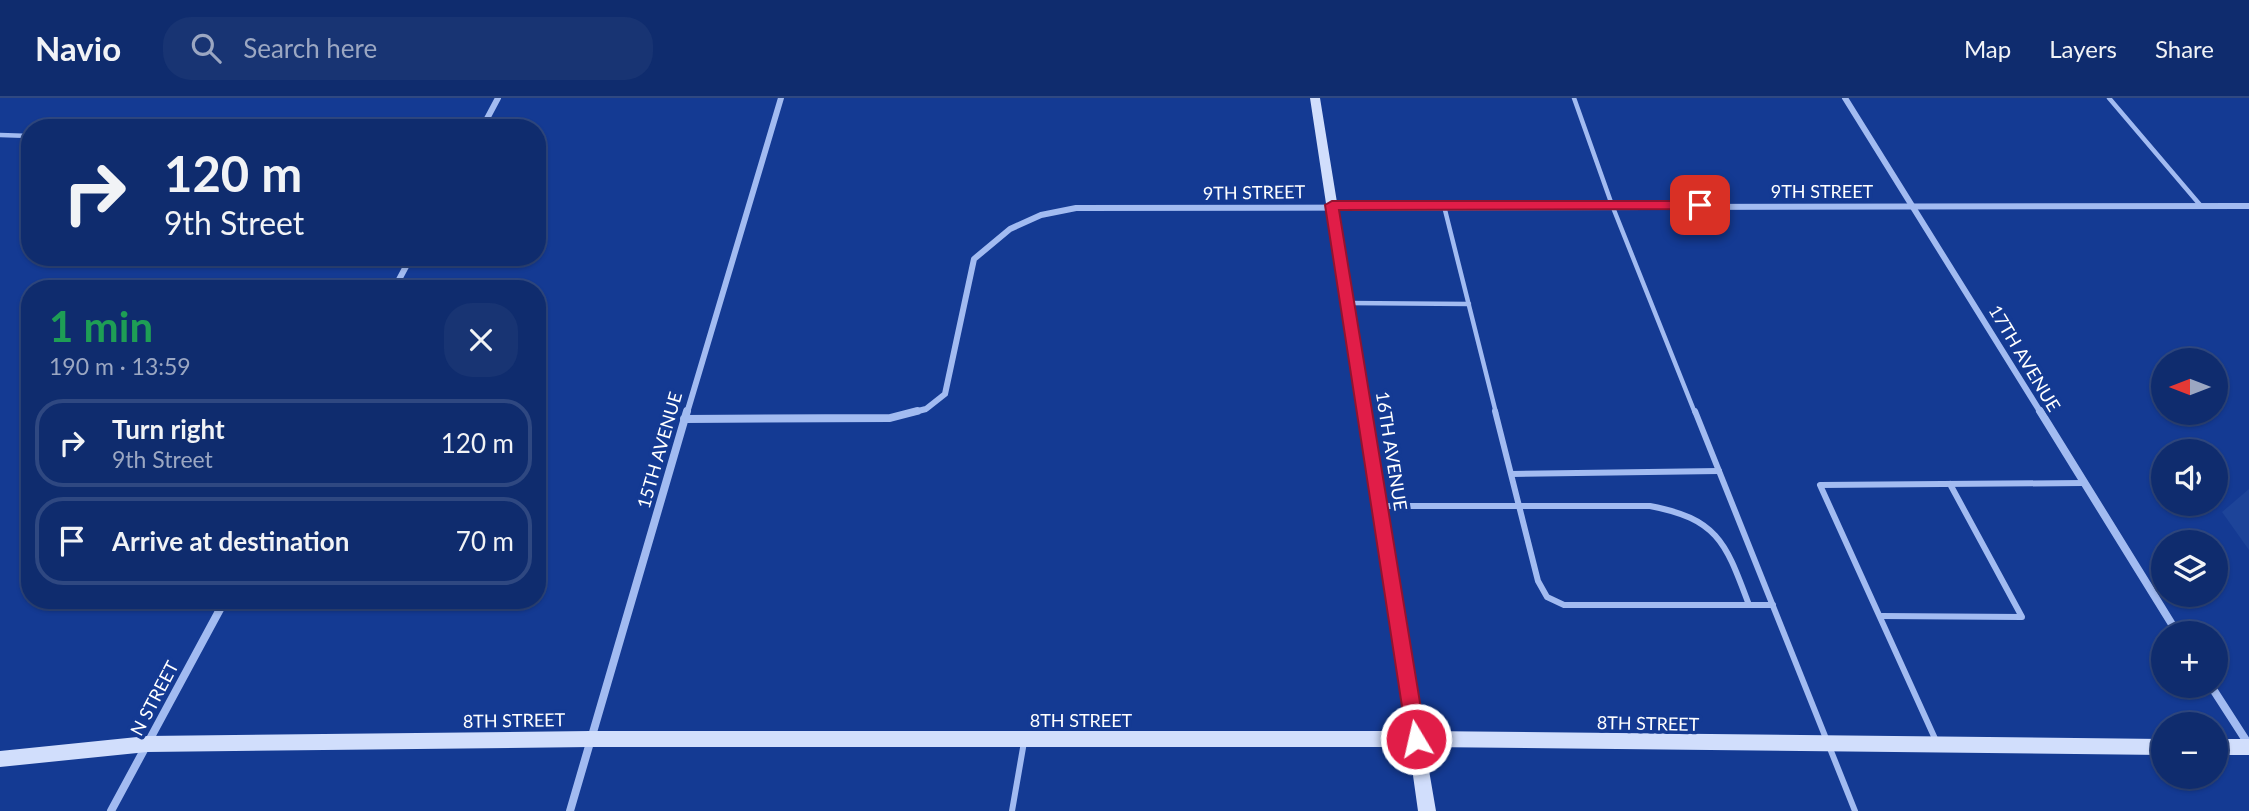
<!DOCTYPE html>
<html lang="en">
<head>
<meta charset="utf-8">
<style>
	:root { --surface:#0f2c6e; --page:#183473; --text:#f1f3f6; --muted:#9ba7c2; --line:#2f4881 }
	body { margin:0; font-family:Lato,sans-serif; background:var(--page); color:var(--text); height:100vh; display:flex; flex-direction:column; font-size:26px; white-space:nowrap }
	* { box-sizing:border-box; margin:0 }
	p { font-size:23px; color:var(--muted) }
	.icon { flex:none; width:38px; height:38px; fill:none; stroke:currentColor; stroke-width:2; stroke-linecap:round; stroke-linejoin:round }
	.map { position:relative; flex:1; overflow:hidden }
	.side { position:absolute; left:21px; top:182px; width:525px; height:329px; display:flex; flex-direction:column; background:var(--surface); border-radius:28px; box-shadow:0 2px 5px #0004,0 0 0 2px var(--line) }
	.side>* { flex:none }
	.guide { position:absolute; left:21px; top:21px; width:525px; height:147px; border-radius:28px; box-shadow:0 2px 5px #0004,0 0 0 2px var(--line); background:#0f2c6e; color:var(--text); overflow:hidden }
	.needle { width:46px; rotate:270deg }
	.buttons { position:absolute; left:2151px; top:250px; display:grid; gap:14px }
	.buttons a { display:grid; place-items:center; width:77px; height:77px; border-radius:50%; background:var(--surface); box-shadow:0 2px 5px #0004,0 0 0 2px var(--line); font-size:35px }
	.pin { position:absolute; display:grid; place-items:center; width:60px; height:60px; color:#fff; margin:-30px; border-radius:14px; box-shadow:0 4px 10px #0006 }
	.me { position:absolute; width:77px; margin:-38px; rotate:351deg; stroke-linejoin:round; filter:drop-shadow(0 0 5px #0008) }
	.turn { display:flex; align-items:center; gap:24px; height:147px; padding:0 28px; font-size:32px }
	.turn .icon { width:91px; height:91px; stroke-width:2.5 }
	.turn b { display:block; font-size:49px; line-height:60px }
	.round { display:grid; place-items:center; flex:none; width:74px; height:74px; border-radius:28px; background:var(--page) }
	.summary { display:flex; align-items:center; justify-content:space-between; height:119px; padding:0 28px }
	h1 { font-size:42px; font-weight:700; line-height:52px; color:#1e9e55 }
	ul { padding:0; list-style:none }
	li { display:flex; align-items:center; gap:21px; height:88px; margin:0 14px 10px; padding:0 14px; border:4px solid var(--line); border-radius:28px }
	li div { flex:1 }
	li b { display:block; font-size:26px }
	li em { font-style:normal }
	header { display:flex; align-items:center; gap:42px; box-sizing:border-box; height:98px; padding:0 35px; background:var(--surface); border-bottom:2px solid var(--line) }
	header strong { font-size:33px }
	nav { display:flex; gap:38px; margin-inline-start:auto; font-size:24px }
	.search { width:490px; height:63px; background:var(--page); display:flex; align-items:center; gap:18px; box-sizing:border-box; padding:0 24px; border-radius:28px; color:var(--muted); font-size:26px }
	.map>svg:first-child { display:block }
</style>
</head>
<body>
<header>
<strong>Navio</strong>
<div class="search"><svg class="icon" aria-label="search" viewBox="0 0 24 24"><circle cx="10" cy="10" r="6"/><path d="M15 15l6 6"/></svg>Search here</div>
<nav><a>Map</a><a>Layers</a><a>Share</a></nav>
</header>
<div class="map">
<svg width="2249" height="713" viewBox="0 0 2249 713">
	<rect width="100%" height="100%" fill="#143a93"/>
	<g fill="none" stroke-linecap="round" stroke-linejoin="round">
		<g stroke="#a2bbf1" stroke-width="4.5">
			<path d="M1574,0L1612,107L1695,315"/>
			<path d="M2109,0L2201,108"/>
			<path d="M0,37L30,38"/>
			<path d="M1444,108L1496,315"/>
			<path d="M1347,205L1469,206"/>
		</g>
		<g stroke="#a2bbf1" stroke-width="6">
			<path d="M1495,313L1538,483L1547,499L1564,507H1773"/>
			<path d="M1695,313L1855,713"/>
			<path d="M1512,376L1719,373"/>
			<path d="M1382,408H1650C1719,421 1726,446 1749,507"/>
			<path d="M1881,518L2022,519L1950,386"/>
			<path d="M1937,645L1820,387L2083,385"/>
			<path d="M1012,713L1024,644"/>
		</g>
		<g stroke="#a2bbf1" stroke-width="6">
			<path d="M1845,0L2041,315"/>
			<path d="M482,30L498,0"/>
			<path d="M394,191L411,159"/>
			<path d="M687,315L781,0"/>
			<path d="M910,315L926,311L945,296L974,161L1010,131L1041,117L1076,110L2249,108"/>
		</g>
		<g stroke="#a2bbf1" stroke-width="8">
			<path d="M2040,313L2178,536"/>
			<path d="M684,321L890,320L917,313"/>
			<path d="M2211,588L2249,647"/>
			<path d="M111,713L225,502"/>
			<path d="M570,713L687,313"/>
		</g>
		<g fill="#d1defc" fill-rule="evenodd">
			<path d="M1310,0H1320L1423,633L2163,641V657L1425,649L1436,713H1418L1409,649H590L147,654L0,669V653L147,638L590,633H1406Z"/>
			<rect x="2216" y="641" width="33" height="16"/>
		</g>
	</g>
	<path fill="#1d4499" d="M2249,391V452L2222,414Z"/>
	<path fill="#e11d48" stroke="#92132f" stroke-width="2" d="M1332,103H1700L1707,107L1700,111L1339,112L1426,641L1423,647L1416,650L1409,647L1407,641L1325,107Z"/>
	<g text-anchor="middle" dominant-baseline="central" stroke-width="7" stroke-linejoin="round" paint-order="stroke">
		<g font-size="18" fill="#fff" stroke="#143a93">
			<text x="1822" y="93">9TH STREET</text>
			<text transform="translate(1254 94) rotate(-1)">9TH STREET</text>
			<text transform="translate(2025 260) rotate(59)">17TH AVENUE</text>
			<text transform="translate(659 352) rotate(-74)">15TH AVENUE</text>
			<text transform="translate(1392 353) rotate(81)">16TH AVENUE</text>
			<text transform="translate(154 600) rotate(-62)">N STREET</text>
			<text transform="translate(514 622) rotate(-1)">8TH STREET</text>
			<text x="1081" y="622">8TH STREET</text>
			<text transform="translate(1648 625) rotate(1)">8TH STREET</text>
		</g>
	</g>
</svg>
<div class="buttons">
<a><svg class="needle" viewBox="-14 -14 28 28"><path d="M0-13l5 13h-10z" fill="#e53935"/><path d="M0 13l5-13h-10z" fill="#9ba7c2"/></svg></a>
<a><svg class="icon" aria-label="sound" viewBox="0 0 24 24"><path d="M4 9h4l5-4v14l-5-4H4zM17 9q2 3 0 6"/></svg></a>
<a><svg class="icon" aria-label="layers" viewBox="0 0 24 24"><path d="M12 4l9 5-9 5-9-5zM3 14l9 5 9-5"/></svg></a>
<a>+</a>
<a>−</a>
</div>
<div class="pin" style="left:1700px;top:107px;background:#d93025"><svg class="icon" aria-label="arrive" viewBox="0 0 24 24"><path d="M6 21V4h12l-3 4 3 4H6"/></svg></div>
<svg class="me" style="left:1416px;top:641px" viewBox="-20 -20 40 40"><circle r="17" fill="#e11d48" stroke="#fff" stroke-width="3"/><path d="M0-11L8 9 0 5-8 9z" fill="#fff"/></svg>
<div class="guide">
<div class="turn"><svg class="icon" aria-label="right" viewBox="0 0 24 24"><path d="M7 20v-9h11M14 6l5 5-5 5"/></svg><div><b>120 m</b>9th Street</div></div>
</div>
<section class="side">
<div class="summary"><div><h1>1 min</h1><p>190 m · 13:59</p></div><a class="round"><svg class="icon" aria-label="close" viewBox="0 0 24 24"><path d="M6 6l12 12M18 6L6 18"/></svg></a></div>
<ul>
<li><svg class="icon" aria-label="right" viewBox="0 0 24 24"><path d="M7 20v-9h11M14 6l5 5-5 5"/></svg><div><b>Turn right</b><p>9th Street</p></div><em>120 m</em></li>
<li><svg class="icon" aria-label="arrive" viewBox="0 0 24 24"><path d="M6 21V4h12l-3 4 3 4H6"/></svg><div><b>Arrive at destination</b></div><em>70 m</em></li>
</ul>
</section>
</div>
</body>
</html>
